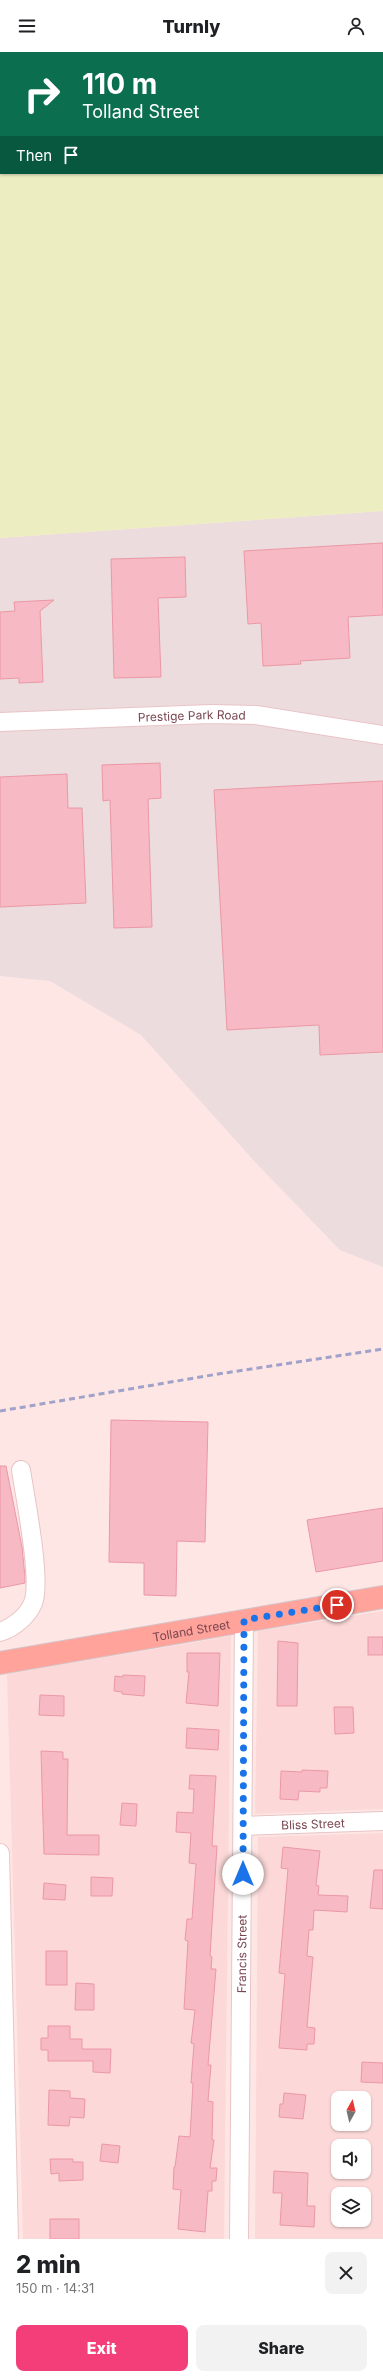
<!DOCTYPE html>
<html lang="en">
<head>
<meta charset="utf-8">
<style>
	:root { --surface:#fff; --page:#f2f2f2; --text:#202124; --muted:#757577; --accent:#f43e7a }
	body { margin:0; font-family:Inter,sans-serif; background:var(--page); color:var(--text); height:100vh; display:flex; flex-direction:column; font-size:15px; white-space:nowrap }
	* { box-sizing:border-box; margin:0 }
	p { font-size:13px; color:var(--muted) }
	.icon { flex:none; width:22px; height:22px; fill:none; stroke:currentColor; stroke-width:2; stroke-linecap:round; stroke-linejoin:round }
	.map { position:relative; height:2187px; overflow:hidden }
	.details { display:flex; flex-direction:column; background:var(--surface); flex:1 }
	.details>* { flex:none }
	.guide { position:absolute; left:0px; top:0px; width:383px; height:122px; box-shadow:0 1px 3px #0004; background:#0b6e4f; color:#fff; overflow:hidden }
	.needle { width:26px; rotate:8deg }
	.controls { position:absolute; left:331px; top:2039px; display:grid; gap:8px }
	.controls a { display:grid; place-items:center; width:40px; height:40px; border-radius:8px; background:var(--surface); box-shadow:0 1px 3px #0004; font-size:20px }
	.pin { position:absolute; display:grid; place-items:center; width:34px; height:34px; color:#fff; margin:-17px; border:2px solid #fff; border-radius:50%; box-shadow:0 1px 4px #0007 }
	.me { position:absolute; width:44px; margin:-22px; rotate:0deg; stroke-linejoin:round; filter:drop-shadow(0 0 3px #0008) }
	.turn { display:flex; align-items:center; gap:14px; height:84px; padding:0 16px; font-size:18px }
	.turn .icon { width:52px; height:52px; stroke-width:2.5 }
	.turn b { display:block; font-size:28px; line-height:34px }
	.then { display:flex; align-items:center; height:38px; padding:0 16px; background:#0003; gap:8px; font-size:15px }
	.round { display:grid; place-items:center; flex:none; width:42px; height:42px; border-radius:8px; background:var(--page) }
	.summary { display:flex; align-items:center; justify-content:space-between; height:68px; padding:0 16px }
	h1 { font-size:24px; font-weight:800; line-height:30px }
	.primary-button { display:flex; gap:8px; margin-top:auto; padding:8px 16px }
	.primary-button a { flex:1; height:46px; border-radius:8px; background:var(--accent); color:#fff; font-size:16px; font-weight:800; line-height:46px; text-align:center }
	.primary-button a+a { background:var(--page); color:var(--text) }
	header { display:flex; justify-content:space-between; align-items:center; height:52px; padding:0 16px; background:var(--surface); font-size:18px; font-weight:800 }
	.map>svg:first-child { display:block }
</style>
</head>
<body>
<header><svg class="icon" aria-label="menu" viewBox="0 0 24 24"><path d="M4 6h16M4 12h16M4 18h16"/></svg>Turnly<svg class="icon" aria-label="person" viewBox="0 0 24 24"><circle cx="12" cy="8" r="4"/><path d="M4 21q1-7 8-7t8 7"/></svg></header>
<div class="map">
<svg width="383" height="2187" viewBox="0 0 383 2187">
	<rect width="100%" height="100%" fill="#fee6e5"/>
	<g fill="#fcd9d8" fill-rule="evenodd">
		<path d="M0,0H383V111L382,1H1V21Z"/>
		<path d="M383,1559V1757L255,1762L258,1579Z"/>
		<path d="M231,1584L224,2187H23L7,1622Z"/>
		<path d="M383,1781V2187H255L258,1785ZM338,2046H364V2072H338ZM338,2094H364V2120H338ZM338,2142H364V2168H338Z"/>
	</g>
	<path fill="#ecdcdd" d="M383,459V1215L340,1198L256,1111L141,983L50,929L0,924V486Z"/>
	<path fill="#eceec1" d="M0,21L1,121H382L383,111V459L0,486Z"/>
	<g fill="#f7b9c3" stroke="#eb98a6">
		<path d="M383,491V563L348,565L350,606L300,609L301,612L263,614L261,571L248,572L244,499Z"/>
		<path d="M185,505L186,545L158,546L161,625L114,626L111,507Z"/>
		<path d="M54,548L40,559L43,630L19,631V626L0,627V560L15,559L14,550Z"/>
		<path d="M160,711L161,746L148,747L152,875L114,876L110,748L103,749L102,713Z"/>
		<path d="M67,722L68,756H82L86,851L0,855V725Z"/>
		<path d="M383,729V1000L320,1003L319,973L227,978L214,738Z"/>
		<path d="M111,1368L208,1370L205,1490L177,1489L176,1544L144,1543V1511L109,1510Z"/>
		<path d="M0,1414H6L22,1495L25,1525V1531L0,1536Z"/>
		<path d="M383,1456V1509L316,1520L307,1468Z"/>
		<rect x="368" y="1585" width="15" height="18"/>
		<path d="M278,1589L298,1591L297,1654H277Z"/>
		<path d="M187,1601H220L218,1654L186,1651L189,1620H187Z"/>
		<path d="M123,1623L145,1624L144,1644L122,1642V1640L114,1639L115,1624L123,1625Z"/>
		<path d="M40,1643L64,1644V1664L39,1663Z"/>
		<path d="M334,1655H353L354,1681L335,1682Z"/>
		<path d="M187,1676L219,1678L218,1698L186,1696Z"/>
		<path d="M41,1699L63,1700V1707H68L67,1783H99V1803L44,1802Z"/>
		<path d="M302,1718L328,1719L327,1736H320V1740L299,1739L298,1748L280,1747L281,1719L302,1720Z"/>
		<path d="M190,1723L216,1724L212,1794H217L210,1904L212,1905L211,1917H216L208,2013H211L208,2049L213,2050L212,2088H214L210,2116H217L216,2129H212V2139H208L205,2180L178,2177L181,2138L173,2137L174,2115H175L179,2084L190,2085L193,2031H191L194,1992L191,1991L195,1958L184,1957L188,1889L185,1888L187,1867H192L196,1812L189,1811L191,1781L176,1780L177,1760L193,1761L194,1737H189Z"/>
		<path d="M122,1751L137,1752L136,1774L120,1773Z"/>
		<path d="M283,1795L320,1799L316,1833L319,1834L318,1843L348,1844L347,1860L314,1858L313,1878H309L307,1904L313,1905L307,1975L315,1976L314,1992H307V1998L279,1996L285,1922L279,1921L288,1817L281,1816Z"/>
		<path d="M374,1818H383V1857L370,1856Z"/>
		<path d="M91,1825L113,1826L112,1844H91Z"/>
		<path d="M44,1831L66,1833L65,1848L43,1847Z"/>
		<rect x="46" y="1899" width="21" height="34"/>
		<path d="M76,1931L94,1932V1958H75Z"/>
		<path d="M48,1974H70V1987H82V1997H111L110,2021L93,2020V2009H48V1998H41V1986H48Z"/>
		<path d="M362,2010L383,2011V2031L361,2030Z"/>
		<path d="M49,2038L70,2039V2046L85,2047L84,2066L70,2065L69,2074L48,2073Z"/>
		<path d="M284,2041L306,2043L303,2067L279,2065L280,2052H283Z"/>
		<path d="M102,2092L120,2094L118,2111L100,2109Z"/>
		<path d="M50,2107H73V2110H83V2128L59,2129V2121L51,2122Z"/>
		<path d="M274,2119L308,2121L307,2154H315L314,2175L280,2173L282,2141H273Z"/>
		<rect x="50" y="2167" width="29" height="20"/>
	</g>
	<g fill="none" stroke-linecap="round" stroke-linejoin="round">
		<g stroke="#e9c4c6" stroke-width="20">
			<g id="minor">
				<path d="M324,0V1"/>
				<path id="s1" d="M0,670L211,662L256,663L383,683"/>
				<path d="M0,1580C13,1576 28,1564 33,1551C42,1529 25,1445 21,1418"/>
				<path id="s2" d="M243,1774L383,1769"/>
				<path d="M0,1801L9,2187"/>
				<path id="s3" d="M239,2187L244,1568"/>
			</g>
		</g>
		<g stroke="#d4c4c7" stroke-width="24">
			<g id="major">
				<path id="s4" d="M0,1611L383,1545"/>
			</g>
		</g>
		<use href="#minor" stroke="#fff" stroke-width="18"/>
		<use href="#major" stroke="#ffa39b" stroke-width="22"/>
		<path stroke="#a1a2ca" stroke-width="3" stroke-dasharray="6 4" stroke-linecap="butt" d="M0,1359L218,1322L383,1297"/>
	</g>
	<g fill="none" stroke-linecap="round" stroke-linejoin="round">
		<path stroke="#1a73e8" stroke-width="7" stroke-dasharray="0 12.6" d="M243,1822L244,1568L337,1553"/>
	</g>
	<g text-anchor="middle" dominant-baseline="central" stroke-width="3.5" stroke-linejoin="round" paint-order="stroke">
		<g font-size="12" fill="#7a4751" stroke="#ffeeed">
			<text stroke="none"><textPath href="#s1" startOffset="192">Prestige Park Road</textPath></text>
			<text stroke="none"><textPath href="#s4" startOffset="194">Tolland Street</textPath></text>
			<text stroke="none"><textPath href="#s2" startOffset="70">Bliss Street</textPath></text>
			<text stroke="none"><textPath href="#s3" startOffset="285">Francis Street</textPath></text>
		</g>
	</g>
</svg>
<div class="controls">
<a><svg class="needle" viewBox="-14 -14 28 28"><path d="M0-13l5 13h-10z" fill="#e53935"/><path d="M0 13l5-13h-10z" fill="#757577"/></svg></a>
<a><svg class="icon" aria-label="sound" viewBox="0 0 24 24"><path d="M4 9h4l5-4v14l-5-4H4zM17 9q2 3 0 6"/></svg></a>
<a><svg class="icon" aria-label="layers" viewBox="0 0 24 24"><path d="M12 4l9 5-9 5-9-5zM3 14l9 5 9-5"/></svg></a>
</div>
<div class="pin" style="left:337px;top:1553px;background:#d93025"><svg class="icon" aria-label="arrive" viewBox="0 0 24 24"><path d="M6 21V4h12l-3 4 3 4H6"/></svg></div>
<svg class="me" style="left:243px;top:1822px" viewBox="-20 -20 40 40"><circle r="19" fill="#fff"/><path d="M0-13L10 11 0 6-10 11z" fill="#1a73e8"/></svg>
<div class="guide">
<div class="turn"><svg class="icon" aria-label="right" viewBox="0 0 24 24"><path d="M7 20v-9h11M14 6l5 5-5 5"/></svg><div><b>110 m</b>Tolland Street</div></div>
<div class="then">Then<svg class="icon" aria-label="arrive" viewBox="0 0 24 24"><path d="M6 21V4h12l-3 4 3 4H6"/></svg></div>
</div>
</div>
<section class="details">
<div class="summary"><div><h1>2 min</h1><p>150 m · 14:31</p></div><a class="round"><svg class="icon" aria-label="close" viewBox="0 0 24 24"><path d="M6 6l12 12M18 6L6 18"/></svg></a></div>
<div class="primary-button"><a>Exit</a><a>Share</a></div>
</section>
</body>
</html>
